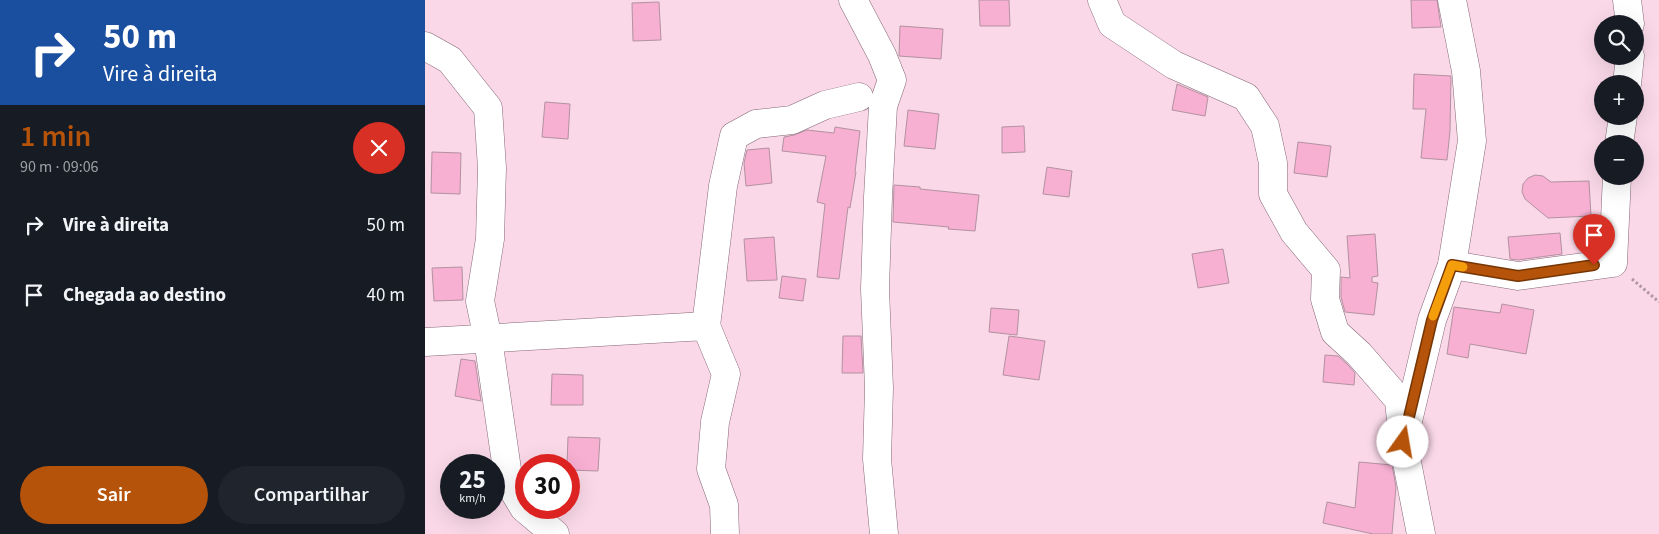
<!DOCTYPE html>
<html lang="pt">
<head>
<meta charset="utf-8">
<style>
	:root { --surface:#171b24; --page:#20242c; --text:#f1f3f6; --muted:#9ea1a6; --accent:#b45309 }
	body { margin:0; font-family:"Source Sans 3",sans-serif; background:var(--page); color:var(--text); height:100vh; display:flex; flex-direction:column; font-size:19px; white-space:nowrap }
	* { box-sizing:border-box; margin:0 }
	p { font-size:16px; color:var(--muted) }
	.icon { flex:none; width:28px; height:28px; fill:none; stroke:currentColor; stroke-width:2; stroke-linecap:round; stroke-linejoin:round }
	.map { position:relative; flex:1; overflow:hidden }
	.sheet { display:flex; flex-direction:column; background:var(--surface); width:425px }
	.sheet>* { flex:none }
	.hud { background:#1a4fa0; color:#fff; overflow:hidden }
	.tools { position:absolute; left:1169px; top:15px; display:grid; gap:10px }
	.tools a { display:grid; place-items:center; width:50px; height:50px; border-radius:50%; background:var(--surface); box-shadow:0 5px 20px #0002; font-size:25px }
	.speed { position:absolute; left:15px; top:454px; display:flex; gap:10px; font-size:25px; font-weight:700; text-align:center }
	.speed>* { display:grid; place-content:center; width:65px; height:65px; border-radius:50%; background:var(--surface); box-shadow:0 5px 20px #0002; line-height:1 }
	.speed small { font-size:12px; font-weight:400 }
	.speed .limit { border:8px solid #d22; background:#fff; color:#111 }
	.pin { position:absolute; display:grid; place-items:center; width:42px; height:42px; color:#fff; margin:-51px -21px; border-radius:50% 50% 50% 0; rotate:-45deg; box-shadow:0 0 5px #0007 }
	.pin .icon { rotate:45deg }
	.me { position:absolute; width:55px; margin:-28px; rotate:13deg; stroke-linejoin:round; filter:drop-shadow(0 0 4px #0008) }
	.turn { display:flex; align-items:center; gap:18px; height:105px; padding:0 20px; font-size:22px }
	.turn .icon { width:65px; height:65px; stroke-width:2.5 }
	.turn b { display:block; font-size:35px; line-height:42px }
	.round { display:grid; place-items:center; flex:none; width:52px; height:52px; border-radius:26px; background:var(--page) }
	.headline { display:flex; align-items:center; justify-content:space-between; height:85px; padding:0 20px }
	h1 { font-size:30px; font-weight:600; line-height:38px; color:var(--accent) }
	.primary-button { display:flex; gap:10px; margin-top:auto; padding:10px 20px }
	.primary-button a { flex:1; height:58px; border-radius:30px; background:var(--accent); color:#fff; font-size:20px; font-weight:600; line-height:58px; text-align:center }
	.primary-button a+a { background:var(--page); color:var(--text) }
	ul { padding:0; list-style:none }
	li { display:flex; align-items:center; gap:15px; height:70px; padding:0 20px }
	li div { flex:1 }
	li b { display:block; font-size:19px }
	li em { font-style:normal }
	main { display:flex; flex:1; min-height:0 }
	.map>svg:first-child { display:block }
</style>
</head>
<body>
<main>
<section class="sheet">
<div class="hud">
<div class="turn"><svg class="icon" aria-label="right" viewBox="0 0 24 24"><path d="M7 20v-9h11M14 6l5 5-5 5"/></svg><div><b>50 m</b>Vire à direita</div></div>
</div>
<div class="headline"><div><h1>1 min</h1><p>90 m · 09:06</p></div><a class="round" style="background:#d93025;color:#fff"><svg class="icon" aria-label="close" viewBox="0 0 24 24"><path d="M6 6l12 12M18 6L6 18"/></svg></a></div>
<ul>
<li><svg class="icon" aria-label="right" viewBox="0 0 24 24"><path d="M7 20v-9h11M14 6l5 5-5 5"/></svg><div><b>Vire à direita</b></div><em>50 m</em></li>
<li><svg class="icon" aria-label="arrive" viewBox="0 0 24 24"><path d="M6 21V4h12l-3 4 3 4H6"/></svg><div><b>Chegada ao destino</b></div><em>40 m</em></li>
</ul>
<div class="primary-button"><a>Sair</a><a>Compartilhar</a></div>
</section>
<div class="map">
<svg width="1234" height="534" viewBox="0 0 1234 534">
	<rect width="100%" height="100%" fill="#fad8e8"/>
	<g fill="#f7afd2" stroke="#b292a1">
		<path d="M554,0H584L585,26H555Z"/>
		<path d="M986,0H1012L1016,27L987,28Z"/>
		<path d="M234,2L236,40L208,41L207,3Z"/>
		<path d="M475,26L518,29L516,59L474,56Z"/>
		<path d="M989,74L1026,76L1025,131L1022,160L996,158L1001,109H988Z"/>
		<path d="M752,84L783,97L780,116L747,110Z"/>
		<path d="M120,102L145,104L143,139L117,137Z"/>
		<path d="M483,110L514,114L510,149L479,146Z"/>
		<path d="M599,126L600,152L577,153V127Z"/>
		<path d="M410,127L435,131L430,172H431L425,208L423,207L414,279L392,277L400,204L392,202L401,156L357,151L359,137L369,135L382,130L409,133Z"/>
		<path d="M873,142L906,146L902,177L869,173Z"/>
		<path d="M344,148L347,183L321,186L319,163L322,150Z"/>
		<path d="M7,152L36,153L35,194L6,193Z"/>
		<path d="M622,167L647,171L644,197L618,194Z"/>
		<path d="M1110,175L1118,176L1126,182L1164,181L1166,216L1123,218L1100,199L1097,192L1098,184L1103,178Z"/>
		<path d="M469,185L495,187V189L554,195L550,231L523,229L524,227L468,222Z"/>
		<path d="M1135,233L1137,254L1093,260L1085,259L1083,237Z"/>
		<path d="M950,234L953,276L947,277V282L953,283L949,315L920,312L916,297V277L925,278L922,236Z"/>
		<path d="M349,237L352,280L322,281L319,239Z"/>
		<path d="M798,249L804,283L773,288L767,254Z"/>
		<path d="M37,267L38,300L9,301L7,268Z"/>
		<path d="M357,276L381,279L378,301L354,298Z"/>
		<path d="M1077,304L1109,310L1101,354L1045,344L1043,358L1022,354L1029,307L1075,313Z"/>
		<path d="M566,308L594,310L592,335L564,332Z"/>
		<path d="M418,336H436L438,373H417Z"/>
		<path d="M584,336L620,341L614,380L578,375Z"/>
		<path d="M900,355L913,356L923,365L930,373L929,385L898,382Z"/>
		<path d="M36,359L50,361L56,401L30,396Z"/>
		<path d="M127,374L158,375V405H126Z"/>
		<path d="M143,437L175,438L173,471L144,470V465H142Z"/>
		<path d="M934,462L967,465L971,487L967,534H948L898,523L902,502L930,508Z"/>
	</g>
	<g fill="none" stroke-linecap="round" stroke-linejoin="round">
		<g stroke="#856775" stroke-width="29">
			<g id="minor">
				<path d="M428,0L457,55L467,80L458,106L453,197L450,289L454,388L452,459L459,534"/>
				<path d="M677,0L687,24L749,65L821,97L840,126L848,163V194L869,232L901,270L900,299L910,332L934,354L974,400L978,442"/>
				<path d="M1202,0L1205,24"/>
				<path d="M0,46L25,60L63,108L67,168L65,239L55,301L63,339L84,483L99,508L130,534"/>
				<path d="M1202,84L1205,56"/>
				<path d="M1194,144L1198,116"/>
				<path d="M1027,265L1093,276L1188,263L1192,176"/>
				<path d="M281,326L298,186L309,136L331,124L367,120L400,105L434,97"/>
				<path d="M0,342L281,326L301,374L290,422L286,469L299,505L300,534"/>
				<path d="M996,534L978,442L1007,320L1027,265L1047,141L1041,71L1027,0"/>
			</g>
		</g>
		<path stroke="#b197a3" stroke-width="3" stroke-dasharray="2.5 2.5" stroke-linecap="butt" d="M1207,279L1234,302"/>
		<use href="#minor" stroke="#fff" stroke-width="28"/>
	</g>
	<g fill="none" stroke-linecap="round" stroke-linejoin="round">
		<g stroke="#753606" stroke-width="12">
			<path id="route" d="M978,442L1007,320L1027,265L1093,276L1169,265"/>
		</g>
		<use href="#route" stroke="#b45309" stroke-width="9"/>
		<path stroke="#f59e0b" stroke-width="9" d="M1008,316L1027,265L1038,267"/>
	</g>
</svg>
<div class="tools">
<a><svg class="icon" aria-label="search" viewBox="0 0 24 24"><circle cx="10" cy="10" r="6"/><path d="M15 15l6 6"/></svg></a>
<a>+</a>
<a>−</a>
</div>
<div class="speed"><div>25<small>km/h</small></div><div class="limit">30</div></div>
<div class="pin" style="left:1169px;top:265px;background:#d93025"><svg class="icon" aria-label="arrive" viewBox="0 0 24 24"><path d="M6 21V4h12l-3 4 3 4H6"/></svg></div>
<svg class="me" style="left:978px;top:442px" viewBox="-20 -20 40 40"><circle r="19" fill="#fff"/><path d="M0-13L10 11 0 6-10 11z" fill="#b45309"/></svg>
</div>
</main>
</body>
</html>
